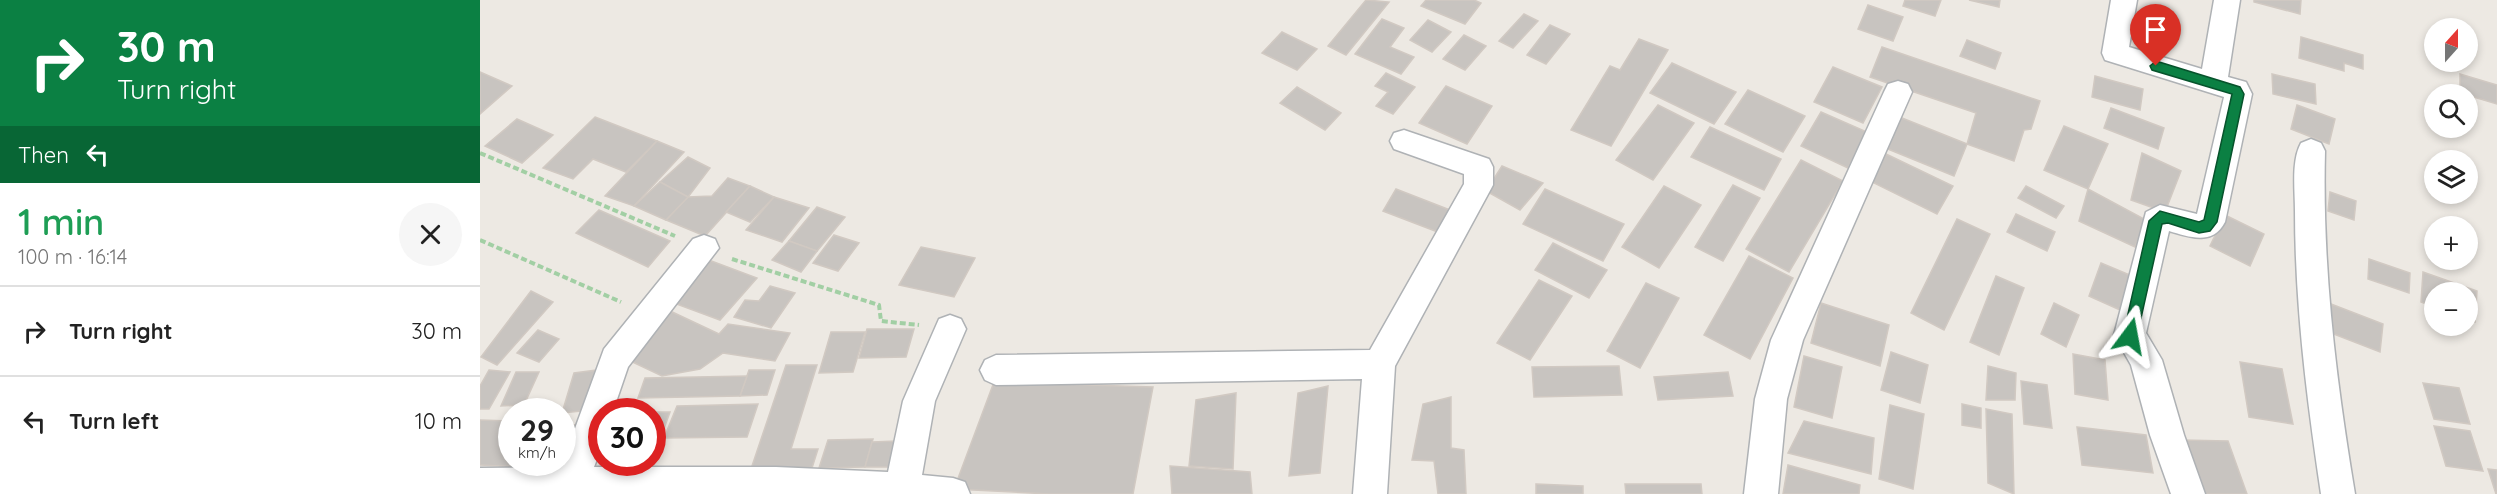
<!DOCTYPE html>
<html lang="en">
<head>
<meta charset="utf-8">
<style>
	:root { --surface:#fff; --page:#f6f6f6; --text:#222; --muted:#767676; --line:#e0e0e0 }
	body { margin:0; font-family:Quicksand,sans-serif; background:var(--page); color:var(--text); height:100vh; display:flex; flex-direction:column; font-size:22px; white-space:nowrap }
	* { box-sizing:border-box; margin:0 }
	p { font-size:20px; color:var(--muted) }
	.icon { flex:none; width:33px; height:33px; fill:none; stroke:currentColor; stroke-width:2; stroke-linecap:round; stroke-linejoin:round }
	.map { position:relative; flex:1; overflow:hidden }
	.panel { display:flex; flex-direction:column; background:var(--surface); width:480px }
	.panel>* { flex:none }
	.hud { background:#0b8043; color:#fff; overflow:hidden }
	.needle { width:39px; rotate:21deg }
	.buttons { position:absolute; left:1944px; top:18px; display:grid; gap:12px }
	.buttons a { display:grid; place-items:center; width:54px; height:54px; border-radius:50%; background:var(--surface); box-shadow:0 3px 9px #0003; font-size:30px }
	.speed { position:absolute; left:18px; top:398px; display:flex; gap:12px; font-size:30px; font-weight:700; text-align:center }
	.speed>* { display:grid; place-content:center; width:78px; height:78px; border-radius:50%; background:var(--surface); box-shadow:0 3px 9px #0003; line-height:1 }
	.speed small { font-size:15px; font-weight:400 }
	.speed .limit { border:9px solid #d22; background:#fff; color:#111 }
	.pin { position:absolute; display:grid; place-items:center; width:51px; height:51px; color:#fff; margin:-62px -26px; border-radius:50% 50% 50% 0; rotate:-45deg; box-shadow:0 0 6px #0007 }
	.pin .icon { rotate:45deg }
	.me { position:absolute; width:66px; margin:-33px; rotate:13deg; stroke-linejoin:round; filter:drop-shadow(0 0 4px #0008) }
	.turn { display:flex; align-items:center; gap:21px; height:126px; padding:0 18px; font-size:27px }
	.turn .icon { width:78px; height:78px; stroke-width:2.5 }
	.turn b { display:block; font-size:42px; line-height:51px }
	.then { display:flex; align-items:center; height:57px; padding:0 18px; background:#0003; gap:12px; font-size:22px }
	.round { display:grid; place-items:center; flex:none; width:63px; height:63px; border-radius:32px; background:var(--page) }
	.summary { display:flex; align-items:center; justify-content:space-between; height:102px; padding:0 18px }
	h1 { font-size:36px; font-weight:600; line-height:45px; color:#1e9e55 }
	ul { padding:0; list-style:none }
	li { display:flex; align-items:center; gap:18px; height:90px; padding:0 18px; border-top:2px solid var(--line) }
	li div { flex:1 }
	li b { display:block; font-size:22px }
	li em { font-style:normal }
	main { display:flex; flex:1; min-height:0 }
	.map>svg:first-child { display:block }
</style>
</head>
<body>
<main>
<section class="panel">
<div class="hud">
<div class="turn"><svg class="icon" aria-label="right" viewBox="0 0 24 24"><path d="M7 20v-9h11M14 6l5 5-5 5"/></svg><div><b>30 m</b>Turn right</div></div>
<div class="then">Then<svg class="icon" aria-label="left" viewBox="0 0 24 24"><path d="M17 20v-9H6M10 6l-5 5 5 5"/></svg></div>
</div>
<div class="summary"><div><h1>1 min</h1><p>100 m · 16:14</p></div><a class="round"><svg class="icon" aria-label="close" viewBox="0 0 24 24"><path d="M6 6l12 12M18 6L6 18"/></svg></a></div>
<ul>
<li><svg class="icon" aria-label="right" viewBox="0 0 24 24"><path d="M7 20v-9h11M14 6l5 5-5 5"/></svg><div><b>Turn right</b></div><em>30 m</em></li>
<li><svg class="icon" aria-label="left" viewBox="0 0 24 24"><path d="M17 20v-9H6M10 6l-5 5 5 5"/></svg><div><b>Turn left</b></div><em>10 m</em></li>
</ul>
</section>
<div class="map">
<svg width="2017" height="494" viewBox="0 0 2017 494">
	<rect width="100%" height="100%" fill="#ede9e3"/>
	<g fill="#c8c4c0" stroke="#d1c9c2" stroke-width="1.5">
		<path d="M886,0L909,2L866,55L848,46Z"/>
		<path d="M946,0H994L1001,3L985,24L941,6Z"/>
		<path d="M1425,0H1461L1455,16L1423,6Z"/>
		<path d="M1489,0H1520L1519,7Z"/>
		<path d="M1774,0H1821L1820,14L1774,2Z"/>
		<path d="M1388,5L1423,17L1413,41L1378,29Z"/>
		<path d="M1044,14L1058,21L1033,48L1019,41Z"/>
		<path d="M902,19L924,28L910,47L934,57L921,74L875,54Z"/>
		<path d="M948,20L971,32L952,52L930,40Z"/>
		<path d="M1070,25L1090,34L1066,64L1047,55Z"/>
		<path d="M802,32L837,49L817,70L782,53Z"/>
		<path d="M984,35L1006,46L985,70L963,59Z"/>
		<path d="M1821,37L1883,55V69L1864,63V71L1819,58Z"/>
		<path d="M1159,39L1188,50L1131,146L1091,130L1130,66L1140,70Z"/>
		<path d="M1487,40L1521,53L1515,69L1480,56Z"/>
		<path d="M1402,47L1560,101L1551,129L1544,130L1534,161L1487,144L1496,113L1390,77Z"/>
		<path d="M1192,63L1256,92L1234,124L1170,93Z"/>
		<path d="M1353,67L1402,87L1383,123L1334,102Z"/>
		<path d="M0,72L32,86L0,114Z"/>
		<path d="M906,73L935,87L913,114L896,106L908,92L895,86Z"/>
		<path d="M1792,74L1835,84L1836,104L1793,94Z"/>
		<path d="M1980,74L2017,85V104L1980,93Z"/>
		<path d="M1615,76L1663,89L1660,110L1612,97Z"/>
		<path d="M966,86L1012,106L987,144L939,123Z"/>
		<path d="M817,87L861,113L845,130L800,103Z"/>
		<path d="M1268,90L1325,116L1303,152L1245,124Z"/>
		<path d="M1178,105L1214,123L1173,180L1136,160Z"/>
		<path d="M1817,105L1855,119L1849,144L1811,129Z"/>
		<path d="M1631,108L1684,128L1678,149L1624,128Z"/>
		<path d="M1341,112L1387,132L1368,168L1321,146Z"/>
		<path d="M1417,116L1487,144L1474,176L1403,147Z"/>
		<path d="M115,117L177,141L146,172L113,159L93,179L63,168Z"/>
		<path d="M37,119L73,135L42,163L5,146Z"/>
		<path d="M1584,126L1628,144L1608,189L1564,170Z"/>
		<path d="M1230,127L1301,159L1284,190L1211,157Z"/>
		<path d="M177,141L204,152L154,206L125,196Z"/>
		<path d="M1662,153L1701,171L1685,212L1651,200Z"/>
		<path d="M1406,154L1473,186L1457,214L1390,181Z"/>
		<path d="M208,157L230,168L208,197L180,182Z"/>
		<path d="M1321,160L1363,181L1309,272L1266,249Z"/>
		<path d="M1022,166L1063,183L1040,210L1006,191Z"/>
		<path d="M248,178L270,186L225,236L186,220L208,197L232,196Z"/>
		<path d="M180,182L208,197L186,220L154,206Z"/>
		<path d="M1253,185L1280,198L1243,261L1215,247Z"/>
		<path d="M270,186L294,197L270,222L246,212Z"/>
		<path d="M1184,186L1221,205L1179,268L1142,247Z"/>
		<path d="M1546,186L1584,206L1576,218L1538,198Z"/>
		<path d="M916,189L975,212L963,234L903,211Z"/>
		<path d="M1065,189L1144,224L1123,261L1043,224Z"/>
		<path d="M1608,189L1666,220L1655,247L1599,221Z"/>
		<path d="M1850,192L1876,201L1874,220L1848,211Z"/>
		<path d="M294,197L329,208L302,242L266,230Z"/>
		<path d="M337,207L365,217L337,251L309,241Z"/>
		<path d="M119,210L190,241L168,267L96,233Z"/>
		<path d="M1536,214L1575,232L1567,251L1527,232Z"/>
		<path d="M1745,215L1784,234L1770,266L1730,246Z"/>
		<path d="M1477,219L1510,234L1464,330L1431,313Z"/>
		<path d="M354,235L379,243L358,271L333,263Z"/>
		<path d="M309,241L337,251L321,272L292,260Z"/>
		<path d="M1073,243L1127,270L1109,298L1055,270Z"/>
		<path d="M441,247L495,258L474,297L419,285Z"/>
		<path d="M1269,256L1313,278L1270,359L1224,335Z"/>
		<path d="M226,259L277,278L240,320L191,302Z"/>
		<path d="M1889,259L1930,273L1929,293L1888,279Z"/>
		<path d="M1621,263L1652,276L1640,310L1609,296Z"/>
		<path d="M1943,272L1997,291L1995,322L1988,319V292H1954V307L1941,302Z"/>
		<path d="M1516,276L1544,288L1519,355L1490,342Z"/>
		<path d="M1059,280L1092,296L1050,360L1017,343Z"/>
		<path d="M1166,283L1199,298L1160,368L1127,351Z"/>
		<path d="M290,286L315,293L291,328L254,317L265,300L279,301Z"/>
		<path d="M51,291L73,302L17,365L1,357Z"/>
		<path d="M1341,303L1409,325L1400,366L1331,343Z"/>
		<path d="M1574,303L1599,315L1586,347L1561,334Z"/>
		<path d="M1851,304L1903,324L1900,352L1846,331Z"/>
		<path d="M188,310L239,334L248,324L310,333L295,361L243,353L220,369L182,376L144,358Z"/>
		<path d="M387,329H434L426,357L379,358Z"/>
		<path d="M58,330L79,339L59,362L37,353Z"/>
		<path d="M351,332H385L373,372L339,373Z"/>
		<path d="M1411,352L1448,365L1440,403L1401,390Z"/>
		<path d="M1593,354L1625,360L1628,400L1595,394Z"/>
		<path d="M1324,356L1362,367L1352,418L1314,407Z"/>
		<path d="M1760,362L1802,369L1813,424L1769,417Z"/>
		<path d="M306,365H337L311,449H338L332,468L271,469Z"/>
		<path d="M1139,366L1142,395L1054,397L1052,367Z"/>
		<path d="M1508,366L1536,373L1535,400H1506Z"/>
		<path d="M125,369L112,410L82,413L94,373Z"/>
		<path d="M9,370L30,372L9,409H0V386Z"/>
		<path d="M269,370H295L287,395L260,396Z"/>
		<path d="M36,372H59L44,405L21,406Z"/>
		<path d="M1248,372L1253,396L1178,400L1174,377Z"/>
		<path d="M267,376L260,396L158,398L165,378Z"/>
		<path d="M1541,381L1567,385L1572,428L1544,424Z"/>
		<path d="M514,382L673,387L653,494H569L474,489Z"/>
		<path d="M1943,383L1979,388L1990,424L1954,419Z"/>
		<path d="M848,386L840,473L809,476L818,393Z"/>
		<path d="M756,393L753,469L709,466L716,400Z"/>
		<path d="M971,397V448L984,450L986,494H958L954,461L932,460L943,404Z"/>
		<path d="M278,404L267,437L184,438L197,406Z"/>
		<path d="M1482,404L1501,408V428L1482,425Z"/>
		<path d="M1410,405L1444,414L1433,489L1399,479Z"/>
		<path d="M1506,409L1532,414L1534,494L1508,483Z"/>
		<path d="M172,412H190L181,437H172Z"/>
		<path d="M0,420L32,421V462H82V424L98,425L82,469L0,465Z"/>
		<path d="M1324,421L1394,438L1391,474L1308,453Z"/>
		<path d="M1954,426L1990,431L2003,471L1966,466Z"/>
		<path d="M1597,427L1666,435L1673,473L1602,465Z"/>
		<path d="M393,439L385,467L339,468L348,440Z"/>
		<path d="M1701,440L1748,441L1767,494H1718Z"/>
		<path d="M416,441L409,467H385L392,442Z"/>
		<path d="M1308,465L1380,485L1379,494H1303Z"/>
		<path d="M690,466L770,472L772,494H692Z"/>
		<path d="M2008,469L2017,470V494H2016Z"/>
		<path d="M1056,484L1103,486V494H1056Z"/>
		<path d="M1145,484H1221L1222,494H1146Z"/>
	</g>
	<g fill="none" stroke-linecap="round" stroke-linejoin="round">
		<g stroke="#afb2b5" stroke-width="3">
			<g id="minor">
				<path d="M1631,0H1657L1649,47L1722,69L1734,0H1760L1748,77L1766,82L1772,94L1745,222C1733,246 1709,237 1689,231L1666,333L1682,360L1704,435L1725,494H1691L1670,435L1651,365L1634,335L1666,212L1680,205L1717,214L1744,97L1625,60L1622,53Z"/>
				<path d="M1418,81L1428,84L1432,92L1323,340L1307,399L1298,494H1264L1275,399L1291,340L1404,92L1408,84Z"/>
				<path d="M924,130L1009,159L1013,167V185L915,366L907,494H873L882,379L516,385L505,380L500,370L505,360L516,355L890,350L984,184V174L914,149L910,141L914,133Z"/>
				<path d="M1831,139L1841,143L1845,151C1842,267 1856,380 1875,494H1841C1827,400 1815,306 1815,211C1815,190 1811,161 1821,143Z"/>
				<path d="M224,235L235,239L239,248L148,367L133,411H122V446L114,467H296L408,472L423,401L459,319L470,315L481,319L486,329L455,401L442,475L473,478L485,482L490,494H0V468L81,467L124,349L213,239Z"/>
			</g>
		</g>
		<g stroke="#a2cfa4" stroke-width="4" stroke-dasharray="6 3" stroke-linecap="butt">
			<path d="M0,153L195,236"/>
			<path d="M0,240L141,302"/>
			<path d="M252,259L399,305L401,321L439,325"/>
		</g>
		<use href="#minor" fill="#fff" fill-rule="evenodd"/>
	</g>
	<path fill="#0b8043" stroke="#07532c" stroke-width="1.5" d="M1676,61L1760,87L1764,94L1737,222L1730,231L1719,233L1688,223L1682,224L1657,336L1650,342L1643,336L1669,221L1680,211L1719,222L1724,220L1752,94L1672,70L1670,66Z"/>
</svg>
<div class="buttons">
<a><svg class="needle" viewBox="-14 -14 28 28"><path d="M0-13l5 13h-10z" fill="#e53935"/><path d="M0 13l5-13h-10z" fill="#767676"/></svg></a>
<a><svg class="icon" aria-label="search" viewBox="0 0 24 24"><circle cx="10" cy="10" r="6"/><path d="M15 15l6 6"/></svg></a>
<a><svg class="icon" aria-label="layers" viewBox="0 0 24 24"><path d="M12 4l9 5-9 5-9-5zM3 14l9 5 9-5"/></svg></a>
<a>+</a>
<a>−</a>
</div>
<div class="speed"><div>29<small>km/h</small></div><div class="limit">30</div></div>
<div class="pin" style="left:1676px;top:66px;background:#d93025"><svg class="icon" aria-label="arrive" viewBox="0 0 24 24"><path d="M6 21V4h12l-3 4 3 4H6"/></svg></div>
<svg class="me" style="left:1650px;top:336px" viewBox="-20 -20 40 40"><path d="M0-17L14 15 0 8-14 15z" fill="#0b8043" stroke="#fff" stroke-width="4"/></svg>
</div>
</main>
</body>
</html>
